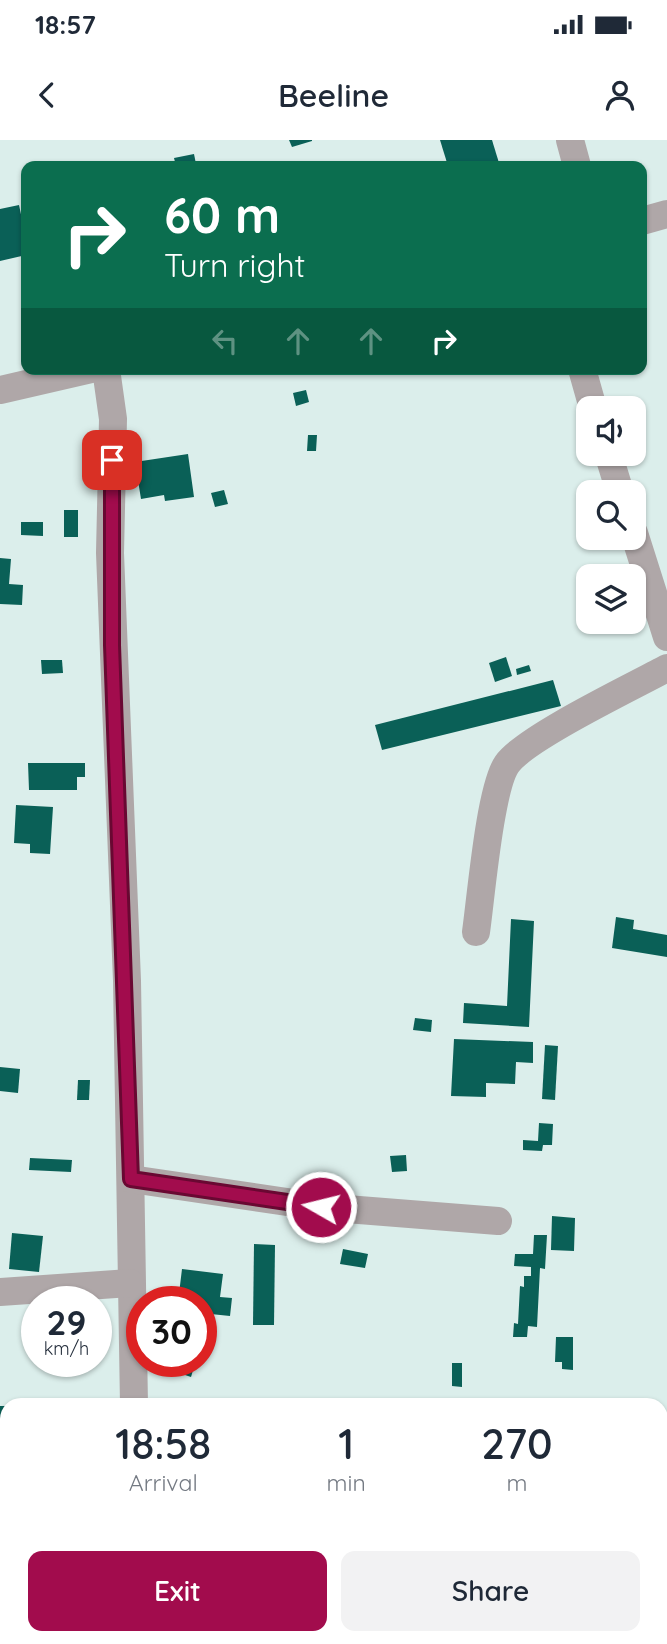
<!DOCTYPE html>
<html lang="en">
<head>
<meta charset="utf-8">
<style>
	:root { --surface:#fff; --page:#f2f2f3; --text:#1f2937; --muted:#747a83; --accent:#a20c4d }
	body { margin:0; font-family:Quicksand,sans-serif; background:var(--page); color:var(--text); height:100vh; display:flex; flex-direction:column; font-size:26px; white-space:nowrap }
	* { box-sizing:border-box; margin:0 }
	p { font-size:23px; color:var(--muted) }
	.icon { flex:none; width:38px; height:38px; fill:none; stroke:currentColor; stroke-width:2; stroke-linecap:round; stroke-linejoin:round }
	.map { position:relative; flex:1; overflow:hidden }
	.drawer { position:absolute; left:0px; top:1258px; width:668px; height:247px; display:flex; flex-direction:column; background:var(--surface); border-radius:21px 21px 0 0; box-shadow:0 2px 5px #0004 }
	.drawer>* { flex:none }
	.banner { position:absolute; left:21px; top:21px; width:626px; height:214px; border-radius:14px; box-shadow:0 2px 5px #0004; background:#0b6e4f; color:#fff; overflow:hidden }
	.tools { position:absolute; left:576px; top:256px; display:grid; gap:14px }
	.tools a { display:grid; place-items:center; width:70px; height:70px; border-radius:14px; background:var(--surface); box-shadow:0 2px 5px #0004; font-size:35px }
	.speed { position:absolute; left:21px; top:1146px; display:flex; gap:14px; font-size:35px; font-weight:700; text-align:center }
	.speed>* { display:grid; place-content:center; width:91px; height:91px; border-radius:50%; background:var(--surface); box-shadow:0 2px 5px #0004; line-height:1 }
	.speed small { font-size:18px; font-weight:400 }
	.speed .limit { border:10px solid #d22; background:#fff; color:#111 }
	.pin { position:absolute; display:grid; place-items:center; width:60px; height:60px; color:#fff; margin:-30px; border-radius:14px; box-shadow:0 4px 10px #0006 }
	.me { position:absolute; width:77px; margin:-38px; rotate:278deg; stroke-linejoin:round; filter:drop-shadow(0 0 5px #0008) }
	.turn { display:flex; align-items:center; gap:24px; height:147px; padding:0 28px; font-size:32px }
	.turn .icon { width:91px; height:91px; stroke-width:2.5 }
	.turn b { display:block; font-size:49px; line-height:60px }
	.lanes { display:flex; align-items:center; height:66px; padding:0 28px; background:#0003; justify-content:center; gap:35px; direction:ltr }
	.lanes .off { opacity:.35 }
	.eta { display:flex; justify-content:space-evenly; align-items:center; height:119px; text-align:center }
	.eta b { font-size:42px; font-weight:600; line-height:49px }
	.button { display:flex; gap:14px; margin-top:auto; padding:14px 28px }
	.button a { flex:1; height:80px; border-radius:14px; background:var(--accent); color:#fff; font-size:28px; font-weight:600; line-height:80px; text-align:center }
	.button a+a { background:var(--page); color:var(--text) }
	.status { display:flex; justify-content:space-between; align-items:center; height:49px; padding:0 35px; background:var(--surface); direction:ltr }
	.status svg { height:19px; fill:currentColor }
	header { display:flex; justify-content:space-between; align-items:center; height:91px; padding:0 28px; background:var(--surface); font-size:32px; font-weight:600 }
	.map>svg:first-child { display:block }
</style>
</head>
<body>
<div class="status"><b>18:57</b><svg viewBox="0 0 49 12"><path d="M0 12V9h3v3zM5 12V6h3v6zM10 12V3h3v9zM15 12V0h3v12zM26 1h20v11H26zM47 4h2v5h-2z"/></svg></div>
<header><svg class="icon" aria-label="back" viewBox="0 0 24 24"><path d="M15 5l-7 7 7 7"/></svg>Beeline<svg class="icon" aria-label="person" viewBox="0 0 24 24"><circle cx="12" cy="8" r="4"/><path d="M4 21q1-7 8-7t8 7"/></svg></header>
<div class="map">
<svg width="667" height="1504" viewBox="0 0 667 1504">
	<rect width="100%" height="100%" fill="#dbeeeb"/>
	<g fill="#0a6057">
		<path d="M289,0H312V1L292,7Z"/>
		<path d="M440,0H492L499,23L488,26H448Z"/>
		<path d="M194,14L196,24L176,26L174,18Z"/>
		<path d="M19,65L26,98V115L0,121V69Z"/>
		<path d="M306,250L309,262L296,266L293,253Z"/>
		<path d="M308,295H317L316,311H307Z"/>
		<path d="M188,314L194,357L165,361L164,355L141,359L135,322Z"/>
		<path d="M224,350L228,364L215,367L211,353Z"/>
		<rect x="64" y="370" width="14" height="27"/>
		<path d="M21,382H43V396L21,395Z"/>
		<path d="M0,418L11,419L9,444L23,445L22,465L0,464Z"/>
		<path d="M506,517L512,536L495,542L489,523Z"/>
		<path d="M41,520H62L63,533L42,534Z"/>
		<path d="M529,525L531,531L517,535L516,529Z"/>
		<path d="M553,540L561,566L382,610L375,585Z"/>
		<path d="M28,623H85V637H77V650H29Z"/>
		<path d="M16,665L53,667L50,714L30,713V704L14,703Z"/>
		<path d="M616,777L634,780L633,789L667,795V817L612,808Z"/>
		<path d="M511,779L534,781L529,887L463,883L464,863L507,866Z"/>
		<path d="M415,878L432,880L431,892L413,890Z"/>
		<path d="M454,899L533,902V923L516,922L515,944L486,943V957L451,956Z"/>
		<path d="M545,905L558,906L555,960L542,959Z"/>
		<path d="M0,927L20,929L18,953L0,951Z"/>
		<path d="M78,940H90L89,960H77Z"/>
		<path d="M539,983L553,984L552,1005H543L542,1011L523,1010V1000L538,1001Z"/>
		<path d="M406,1015L407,1031L392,1032L390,1016Z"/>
		<path d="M30,1018L72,1020L71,1032L29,1030Z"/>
		<path d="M552,1076L575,1078L574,1111L551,1110Z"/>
		<path d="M12,1093L43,1096L39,1132L9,1129Z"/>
		<path d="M534,1095H547L545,1129L540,1128L537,1187L528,1186L527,1197H513L514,1183L518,1184L520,1146L524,1147V1136H531V1127L514,1126L515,1114H533Z"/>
		<path d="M254,1104L275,1105L274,1185H253Z"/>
		<path d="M343,1109L368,1114L365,1128L340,1124Z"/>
		<path d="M182,1129L223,1134L220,1157L232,1158L230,1176L201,1173V1162H178Z"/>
		<path d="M556,1197H573V1230L562,1229V1222H555Z"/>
		<path d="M169,1222L194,1227L191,1237L167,1229Z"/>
		<path d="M452,1223H462V1247L452,1246Z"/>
		<path d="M0,1266H7V1287L0,1288Z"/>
		<path d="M495,1498H515L521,1502L492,1504Z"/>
	</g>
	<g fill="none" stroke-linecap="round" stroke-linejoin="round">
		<g stroke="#afa7a8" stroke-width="28">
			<path d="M570,0L577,26"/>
			<path d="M642,81L667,74"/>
			<path d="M106,229L113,279L110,413L127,841L134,1265"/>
			<path d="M582,229L593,268"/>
			<path d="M0,250L91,229"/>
			<path d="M608,313L620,352"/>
			<path d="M634,393L667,497"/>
			<path d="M476,792C481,757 490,648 507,624C525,598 634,546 667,528"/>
			<path d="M131,1039L321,1067L498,1081"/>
			<path d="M0,1152L130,1143"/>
			<path d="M662,1493L667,1468"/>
			<path d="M140,1498V1504"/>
		</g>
	</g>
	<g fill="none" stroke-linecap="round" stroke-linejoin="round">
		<g stroke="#690832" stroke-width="18">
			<path id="route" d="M112,320V505L131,1039L321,1067"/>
		</g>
		<use href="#route" stroke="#a20c4d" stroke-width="12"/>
	</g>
</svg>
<div class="tools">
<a><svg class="icon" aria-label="sound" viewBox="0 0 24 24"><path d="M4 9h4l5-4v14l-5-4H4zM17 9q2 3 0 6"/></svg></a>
<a><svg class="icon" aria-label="search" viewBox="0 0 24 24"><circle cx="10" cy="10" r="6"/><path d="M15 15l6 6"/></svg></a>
<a><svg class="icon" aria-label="layers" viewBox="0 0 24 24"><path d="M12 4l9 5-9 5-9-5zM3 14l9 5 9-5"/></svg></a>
</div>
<div class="speed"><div>29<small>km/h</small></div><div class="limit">30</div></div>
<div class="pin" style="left:112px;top:320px;background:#d93025"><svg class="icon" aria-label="arrive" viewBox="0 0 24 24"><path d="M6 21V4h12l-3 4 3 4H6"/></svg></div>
<svg class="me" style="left:321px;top:1067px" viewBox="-20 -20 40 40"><circle r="17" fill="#a20c4d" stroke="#fff" stroke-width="3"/><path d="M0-11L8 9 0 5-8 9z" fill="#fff"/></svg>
<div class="banner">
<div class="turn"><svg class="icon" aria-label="right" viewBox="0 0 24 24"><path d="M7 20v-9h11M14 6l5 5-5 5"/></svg><div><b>60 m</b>Turn right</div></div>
<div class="lanes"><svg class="icon off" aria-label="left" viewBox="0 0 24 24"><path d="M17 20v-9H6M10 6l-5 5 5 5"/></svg><svg class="icon off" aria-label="ahead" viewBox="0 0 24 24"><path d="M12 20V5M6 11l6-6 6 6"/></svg><svg class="icon off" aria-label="ahead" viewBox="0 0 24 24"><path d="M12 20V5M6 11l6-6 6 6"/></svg><svg class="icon" aria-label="right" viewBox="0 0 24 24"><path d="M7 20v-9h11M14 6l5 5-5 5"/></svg></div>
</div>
<section class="drawer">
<div class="eta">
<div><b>18:58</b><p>Arrival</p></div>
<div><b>1</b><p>min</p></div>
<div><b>270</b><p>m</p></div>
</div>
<div class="button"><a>Exit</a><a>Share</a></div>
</section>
</div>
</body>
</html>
